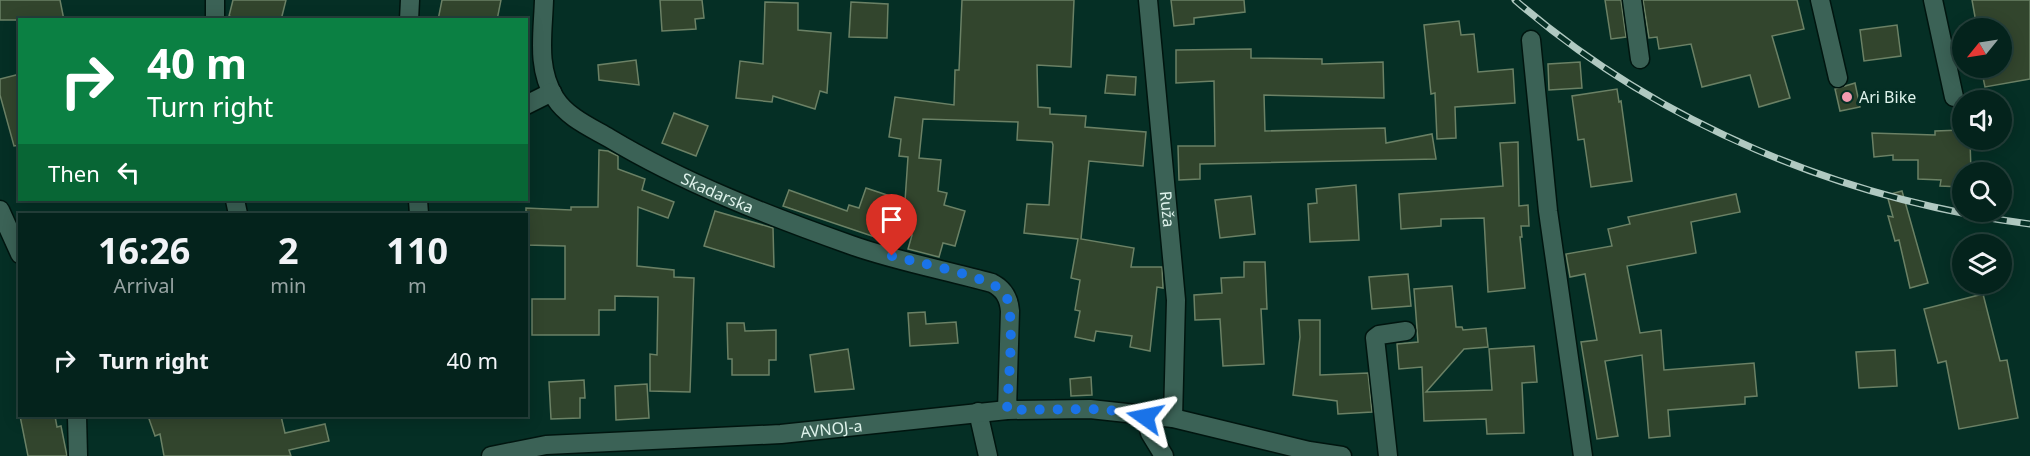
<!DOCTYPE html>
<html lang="en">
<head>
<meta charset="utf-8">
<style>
	:root { --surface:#04231c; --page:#122f29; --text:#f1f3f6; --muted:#97a4a3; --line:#25403b }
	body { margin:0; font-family:"Noto Sans",sans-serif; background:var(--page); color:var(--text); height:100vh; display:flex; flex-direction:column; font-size:22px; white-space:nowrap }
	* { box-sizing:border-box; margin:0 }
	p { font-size:20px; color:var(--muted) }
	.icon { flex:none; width:33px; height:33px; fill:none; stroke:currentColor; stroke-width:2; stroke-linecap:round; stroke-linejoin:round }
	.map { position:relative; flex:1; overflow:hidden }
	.sheet { position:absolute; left:18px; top:213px; width:510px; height:204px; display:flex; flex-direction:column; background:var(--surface); border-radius:0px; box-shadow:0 3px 15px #0003,0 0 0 2px var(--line) }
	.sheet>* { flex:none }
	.hud { position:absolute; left:18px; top:18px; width:510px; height:183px; border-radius:0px; box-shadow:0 3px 15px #0003,0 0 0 2px var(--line); background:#0b8043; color:#fff; overflow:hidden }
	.needle { width:39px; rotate:240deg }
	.tools { position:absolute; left:1952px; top:18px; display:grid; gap:12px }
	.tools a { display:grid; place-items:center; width:60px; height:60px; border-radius:50%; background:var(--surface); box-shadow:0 3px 15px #0003,0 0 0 2px var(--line); font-size:30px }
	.pin { position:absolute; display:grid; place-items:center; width:51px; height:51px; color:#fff; margin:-62px -26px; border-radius:50% 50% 50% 0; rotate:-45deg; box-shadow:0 0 6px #0007 }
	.pin .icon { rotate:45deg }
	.me { position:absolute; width:66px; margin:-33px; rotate:282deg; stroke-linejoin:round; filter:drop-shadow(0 0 4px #0008) }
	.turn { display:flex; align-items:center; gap:21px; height:126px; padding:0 30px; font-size:27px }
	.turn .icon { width:78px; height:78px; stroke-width:2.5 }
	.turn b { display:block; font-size:42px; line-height:51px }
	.then { display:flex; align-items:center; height:57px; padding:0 30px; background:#0003; gap:12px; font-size:22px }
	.eta { display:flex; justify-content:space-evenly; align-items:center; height:102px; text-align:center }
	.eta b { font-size:36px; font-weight:700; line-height:42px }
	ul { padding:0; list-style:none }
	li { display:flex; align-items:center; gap:18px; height:90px; padding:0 30px }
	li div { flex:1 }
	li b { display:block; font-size:22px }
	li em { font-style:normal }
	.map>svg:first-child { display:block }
</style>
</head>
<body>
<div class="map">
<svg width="2030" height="456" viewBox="0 0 2030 456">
	<rect width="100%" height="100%" fill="#052f25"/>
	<g fill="#32452d" stroke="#6b8165" stroke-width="1.5">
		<path d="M0,0H60L64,20H0Z"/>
		<path d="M233,0H286L281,20H241L229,16Z"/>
		<path d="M442,0H501L497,20H438Z"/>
		<path d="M660,0H702L704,18L695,19L696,29L662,31Z"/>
		<path d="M962,0H1074L1071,67L1037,65L1038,107L1050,108V114L1086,116L1085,127L1146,132L1143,166L1089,161L1081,239L1134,248L1131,267H1162L1163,288L1157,287L1150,351L1130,347L1132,336L1096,331L1094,341L1075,337L1080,311L1075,310L1080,280L1071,278L1078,239L1024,233L1027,204L1049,205L1053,145L1052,142L1017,140L1018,122L923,119L919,158L941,160L938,191L947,193L944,205L965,211L955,246L943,243L939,257L908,249L912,235L879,224L875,237L783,206L789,190L847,211L849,205L859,208L866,188L905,201L908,157L899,156L901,139L889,137L895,97L954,105L955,70H959Z"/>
		<path d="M1171,0H1244L1245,12L1194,18V24L1174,26Z"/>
		<path d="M1605,0H1621L1626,37L1611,39Z"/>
		<path d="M1643,0H1797L1804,29L1772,36L1790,98L1759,107L1750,75L1702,87L1691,44L1659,49L1657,37L1649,38Z"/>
		<path d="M1972,0H2030V79L1985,87L1981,68H2001V28H1977Z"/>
		<path d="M765,2L798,3V30L831,33L827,93L820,91L815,109L773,96L772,102L736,98L740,61L763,64Z"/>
		<path d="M851,2L888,4L887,38L849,37Z"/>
		<path d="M1459,21L1461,35L1474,34L1478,72L1513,69L1515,103L1455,107L1456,138L1437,139L1435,93L1431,94L1424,25Z"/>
		<path d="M1897,25L1901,56L1864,61L1860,30Z"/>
		<path d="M1251,49V58L1322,59V64L1383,62L1384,98L1264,95L1265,131L1385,128L1386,143L1432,134L1436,159L1200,164V179L1179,180L1178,146H1215L1214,81L1176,83V50Z"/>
		<path d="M636,60L639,85L599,80L598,65Z"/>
		<path d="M1580,62L1582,88L1549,90L1548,64Z"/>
		<path d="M20,74V145L14,146L0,95V79Z"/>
		<path d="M1107,75L1136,77L1135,95L1105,93Z"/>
		<path d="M1855,83L1860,107L1840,111L1835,89Z"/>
		<path d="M1617,89L1619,102L1621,101L1632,181L1591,187L1584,139L1578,140L1572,96Z"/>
		<path d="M674,113L708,126L696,156L662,143Z"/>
		<path d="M1962,130V140H1970L1971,172H1962V187L1940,186L1941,180L1918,179V160H1893V155L1874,157L1872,133L1935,135V131Z"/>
		<path d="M1518,142L1519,206L1528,205L1529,226H1521L1522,237H1520L1525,288L1488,292L1484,218L1441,219V226L1401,229L1399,194L1503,186L1500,143Z"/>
		<path d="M599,150L608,151L618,156V169L645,179L642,190L674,202L668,218L638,207L637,266L674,270V277L694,278L690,392L650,391V354L657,355L658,297L615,296V310H599V335H532V299H565V246L526,245V208L571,210V207H598Z"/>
		<path d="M1356,185L1359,240L1310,242L1308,204L1317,203L1316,189Z"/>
		<path d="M1902,191L1928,283L1910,288L1899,240L1895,241L1888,216L1893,217L1887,195Z"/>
		<path d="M1736,194L1740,212L1691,222L1696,253L1627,266L1640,333L1661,330L1664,370L1754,363L1757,396L1745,397V404L1668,410L1670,436L1649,438L1642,355L1605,361L1618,436L1597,439L1581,342L1597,340L1585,274L1570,277L1566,254L1612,246L1608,229L1630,224L1628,217Z"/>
		<path d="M1251,196L1255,234L1220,238L1215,200Z"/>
		<path d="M715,211L773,228L774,267L704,246Z"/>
		<path d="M1244,262H1265L1267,309H1261L1264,364L1223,366L1220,319L1195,320L1194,295L1222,293L1221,278L1244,277Z"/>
		<path d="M1408,274L1411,306L1372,309L1369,277Z"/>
		<path d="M1452,286L1456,327H1462L1463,330L1486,328L1488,347L1464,349L1426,392L1492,390L1489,349L1534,346L1537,382L1522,383L1524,433L1487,434L1486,419L1424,421L1422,367L1399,369L1397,344L1418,342L1414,289Z"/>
		<path d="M1983,294L2000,361L2007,360L2018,418L1959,429L1946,361L1938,363L1924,309Z"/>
		<path d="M925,312L926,324L956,322L958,343L910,346L908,313Z"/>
		<path d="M1299,320H1320V375L1368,373L1372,412L1338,414L1337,401L1293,395L1300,337Z"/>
		<path d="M727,323H744L745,331L776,330V360H769V375H732V359H728Z"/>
		<path d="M848,349L854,389L815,392L810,355Z"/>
		<path d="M1895,350L1897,386L1859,388L1856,352Z"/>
		<path d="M1091,377L1092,395L1071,396L1070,379Z"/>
		<path d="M584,380L585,398H580V418L551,419L549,382Z"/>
		<path d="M647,384L649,418L616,420L615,386Z"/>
		<path d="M20,416H55L57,427L61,426L67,456H28Z"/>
		<path d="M148,416H281L285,433L325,424L329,441L289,450L291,456H164L160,434L155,436Z"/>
	</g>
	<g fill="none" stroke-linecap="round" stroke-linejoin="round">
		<g stroke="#00150f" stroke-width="21">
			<g id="minor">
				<path id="s1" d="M544,0C543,33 536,68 555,98C567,117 590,127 609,138C684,183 769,216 851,245C896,261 945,270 992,283C1004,289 1009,298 1010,311L1007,410"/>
				<path id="s2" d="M1148,0L1176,300L1173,418"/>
				<path d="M1632,0L1640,59"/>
				<path d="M1820,0L1838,78"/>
				<path d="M1933,0L1954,97"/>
				<path d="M215,20V0"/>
				<path d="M409,20L410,0"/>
				<path d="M1531,40L1548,211L1583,456"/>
				<path d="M526,105L552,92"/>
				<path d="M235,200L238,214"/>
				<path d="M418,200L419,214"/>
				<path d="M0,210L20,254"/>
				<path d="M978,412L988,456"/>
				<path d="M1145,413L1150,433L1164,456"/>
				<path d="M77,416L78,456"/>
				<path id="s3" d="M491,456L546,445L781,434L1007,410L1090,409L1173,418L1309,451L1342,456"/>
				<path d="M1388,456L1375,338L1379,335L1406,331"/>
			</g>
		</g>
		<use href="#minor" stroke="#3b6256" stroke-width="18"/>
		<g stroke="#b0c9c1" stroke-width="7">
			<path id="rail" d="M1515,0C1658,124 1843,200 2030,224"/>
		</g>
		<use href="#rail" stroke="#052f25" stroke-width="4.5" stroke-dasharray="14" stroke-linecap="butt"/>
	</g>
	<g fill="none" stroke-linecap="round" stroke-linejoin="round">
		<path stroke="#1a73e8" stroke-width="10" stroke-dasharray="0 18" d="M892,256C915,262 994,277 1005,294C1016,310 1008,387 1007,410L1090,409L1145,413V417"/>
	</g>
	<circle fill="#f29ab0" stroke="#052f25" stroke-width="2" cx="1847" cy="97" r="6"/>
	<g text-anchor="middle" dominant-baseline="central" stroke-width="6" stroke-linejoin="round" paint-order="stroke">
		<g font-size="16" fill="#dff3ec" stroke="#052f25" text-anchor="start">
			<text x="1859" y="97">Ari Bike</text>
		</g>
		<g font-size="16" fill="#dff3ec" stroke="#052f25">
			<text stroke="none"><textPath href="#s1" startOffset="290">Skadarska</textPath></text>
			<text stroke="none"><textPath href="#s2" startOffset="210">Ruža</textPath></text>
			<text stroke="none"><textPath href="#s3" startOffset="342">AVNOJ-a</textPath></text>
		</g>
	</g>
</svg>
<div class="tools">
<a><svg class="needle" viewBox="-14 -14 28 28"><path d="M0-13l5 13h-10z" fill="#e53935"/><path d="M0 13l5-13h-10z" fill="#97a4a3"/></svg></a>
<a><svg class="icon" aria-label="sound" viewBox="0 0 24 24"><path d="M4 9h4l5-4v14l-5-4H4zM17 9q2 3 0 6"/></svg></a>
<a><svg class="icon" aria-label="search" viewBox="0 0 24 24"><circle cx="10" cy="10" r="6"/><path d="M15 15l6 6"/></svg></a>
<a><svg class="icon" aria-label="layers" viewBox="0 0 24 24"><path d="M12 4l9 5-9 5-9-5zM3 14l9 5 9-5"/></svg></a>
</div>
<div class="pin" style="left:892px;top:256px;background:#d93025"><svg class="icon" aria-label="arrive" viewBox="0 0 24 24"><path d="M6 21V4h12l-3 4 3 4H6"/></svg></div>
<svg class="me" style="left:1145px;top:417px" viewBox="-20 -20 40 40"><path d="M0-17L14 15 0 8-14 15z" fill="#1a73e8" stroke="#fff" stroke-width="4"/></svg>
<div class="hud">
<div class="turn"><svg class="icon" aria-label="right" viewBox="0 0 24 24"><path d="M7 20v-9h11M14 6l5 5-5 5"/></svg><div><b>40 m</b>Turn right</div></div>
<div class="then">Then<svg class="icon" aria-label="left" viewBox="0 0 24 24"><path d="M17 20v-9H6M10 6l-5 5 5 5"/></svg></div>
</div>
<section class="sheet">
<div class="eta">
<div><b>16:26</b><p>Arrival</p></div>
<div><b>2</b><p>min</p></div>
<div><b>110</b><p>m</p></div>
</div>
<ul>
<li><svg class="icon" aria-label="right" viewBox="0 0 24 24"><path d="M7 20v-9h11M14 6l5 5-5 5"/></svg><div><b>Turn right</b></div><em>40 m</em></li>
</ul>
</section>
</div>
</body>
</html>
